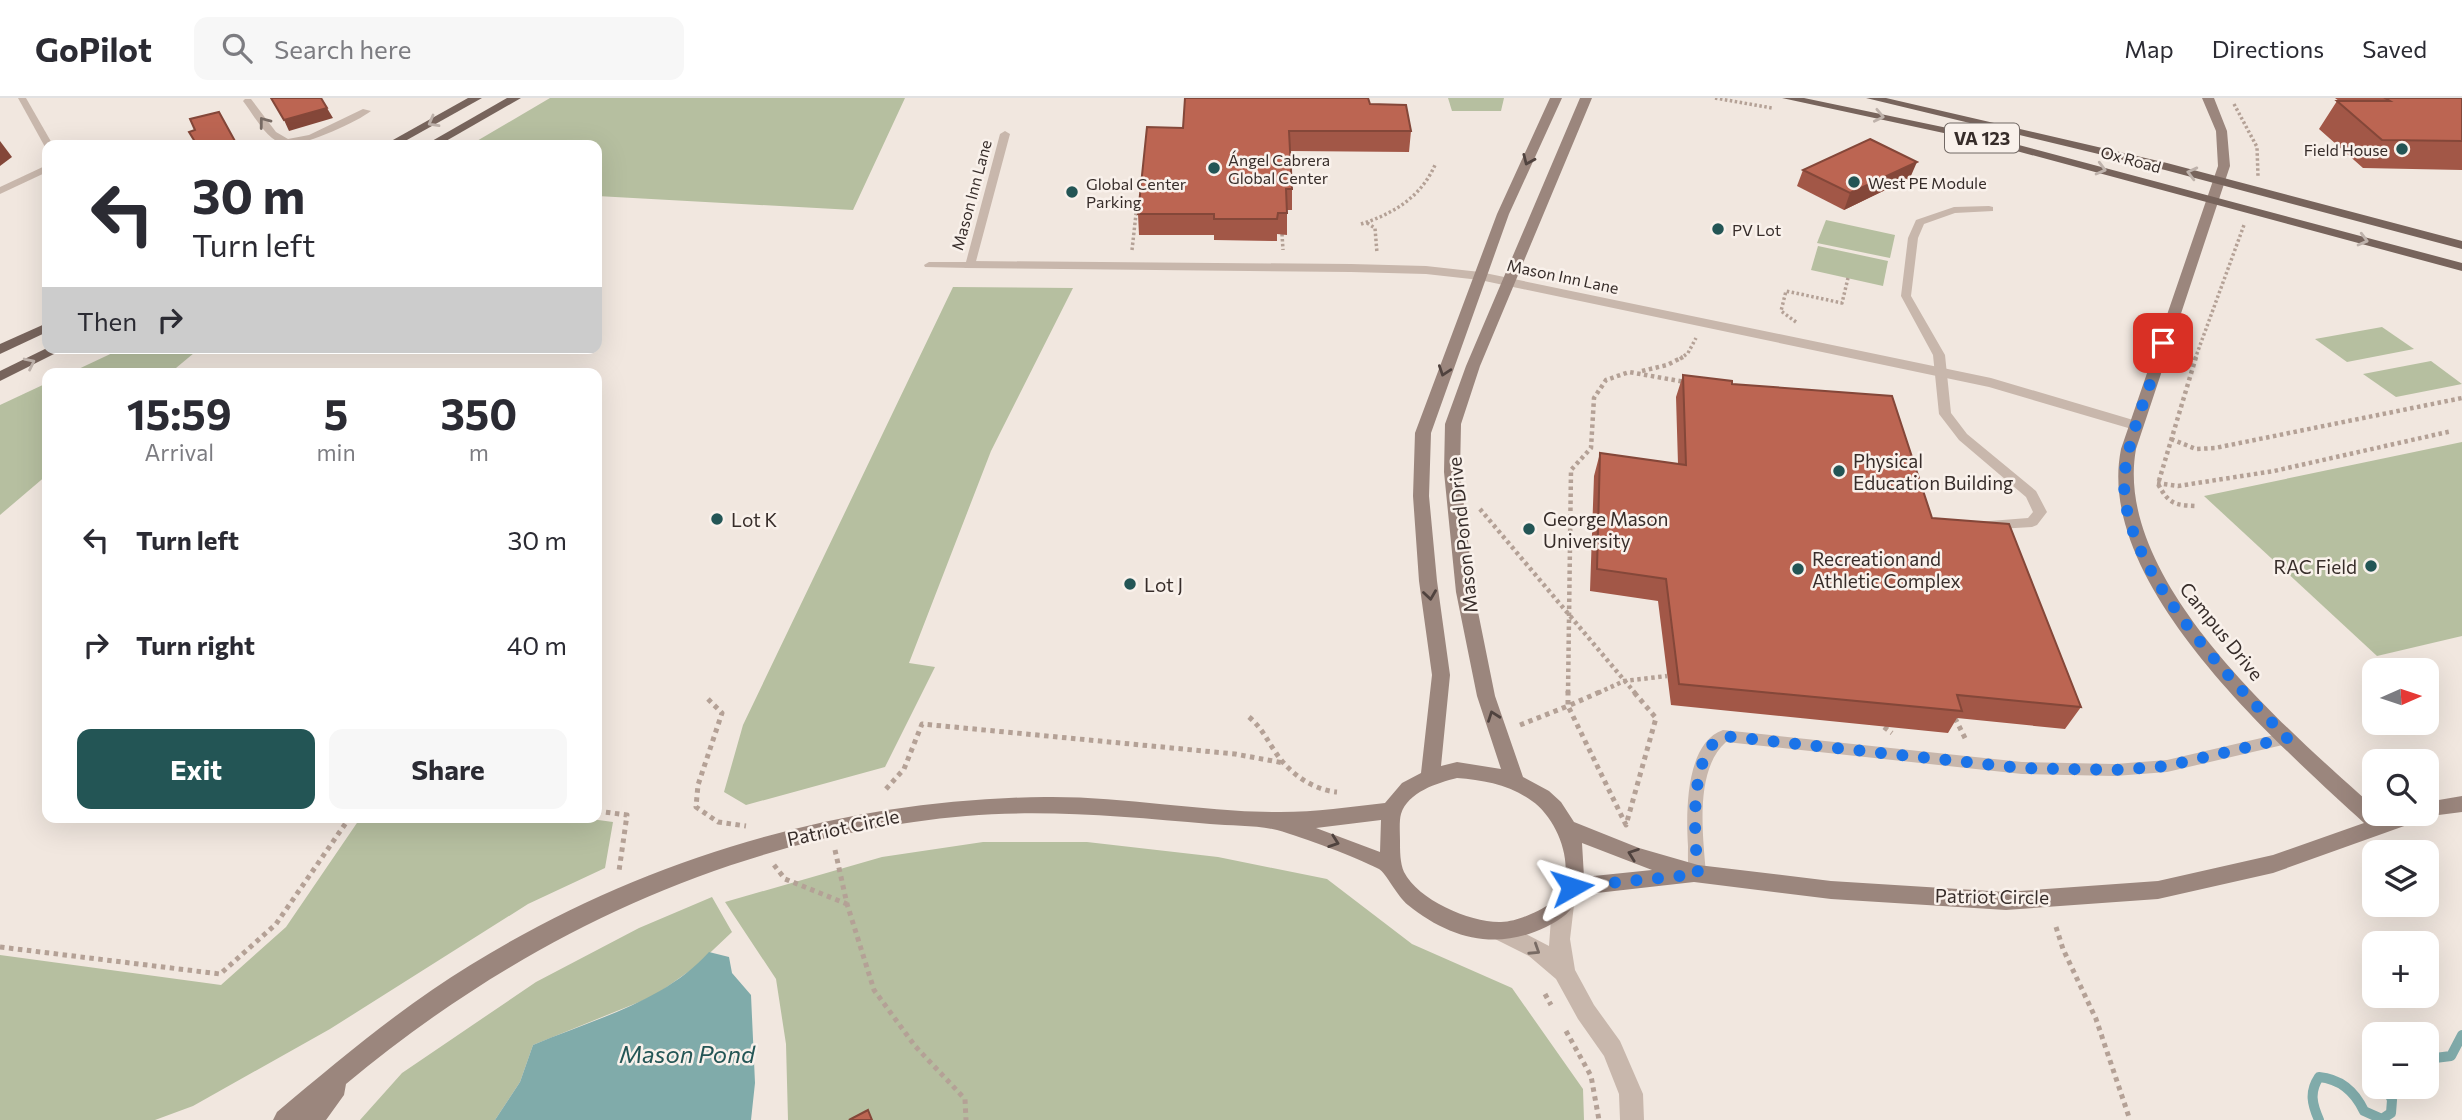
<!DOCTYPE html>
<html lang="en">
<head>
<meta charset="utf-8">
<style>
	:root { --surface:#fff; --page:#f7f7f7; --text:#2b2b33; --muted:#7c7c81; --line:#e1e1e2; --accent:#235555 }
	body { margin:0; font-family:Commissioner,sans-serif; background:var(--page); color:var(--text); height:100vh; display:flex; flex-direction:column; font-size:26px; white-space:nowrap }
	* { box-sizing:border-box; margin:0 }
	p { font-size:23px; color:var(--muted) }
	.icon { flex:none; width:38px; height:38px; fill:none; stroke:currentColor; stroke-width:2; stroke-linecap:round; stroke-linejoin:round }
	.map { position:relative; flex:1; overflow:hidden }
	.drawer { position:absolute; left:42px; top:270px; width:560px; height:455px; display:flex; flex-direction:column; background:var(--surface); border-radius:14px; box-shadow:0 7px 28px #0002 }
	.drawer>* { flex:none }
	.hud { position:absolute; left:42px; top:42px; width:560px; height:214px; border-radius:14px; box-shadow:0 7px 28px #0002; background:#fff; color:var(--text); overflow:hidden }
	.needle { width:46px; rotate:87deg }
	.buttons { position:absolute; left:2362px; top:560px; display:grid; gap:14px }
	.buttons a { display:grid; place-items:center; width:77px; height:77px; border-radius:14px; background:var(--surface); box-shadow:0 7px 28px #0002; font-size:35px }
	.pin { position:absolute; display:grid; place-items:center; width:60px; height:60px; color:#fff; margin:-30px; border-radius:14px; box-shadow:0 4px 10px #0006 }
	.me { position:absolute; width:77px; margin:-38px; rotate:84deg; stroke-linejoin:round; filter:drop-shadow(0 0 5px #0008) }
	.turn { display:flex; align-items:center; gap:24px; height:147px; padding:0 35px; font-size:32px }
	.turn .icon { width:91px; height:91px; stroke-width:2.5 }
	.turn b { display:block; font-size:49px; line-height:60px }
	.then { display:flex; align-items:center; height:66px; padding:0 35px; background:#0003; gap:14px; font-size:26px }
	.eta { display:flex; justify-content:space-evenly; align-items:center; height:119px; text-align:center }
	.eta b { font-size:42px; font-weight:700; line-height:49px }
	.button { display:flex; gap:14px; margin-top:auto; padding:14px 35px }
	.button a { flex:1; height:80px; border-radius:14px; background:var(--accent); color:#fff; font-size:28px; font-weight:700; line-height:80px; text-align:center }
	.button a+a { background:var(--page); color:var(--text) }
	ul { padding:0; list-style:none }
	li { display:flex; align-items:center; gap:21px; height:105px; padding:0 35px }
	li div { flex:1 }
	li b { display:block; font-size:26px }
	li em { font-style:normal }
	header { display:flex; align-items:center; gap:42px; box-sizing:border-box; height:98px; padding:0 35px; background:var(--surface); border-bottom:2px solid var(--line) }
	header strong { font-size:33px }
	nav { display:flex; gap:38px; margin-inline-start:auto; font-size:24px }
	.search { width:490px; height:63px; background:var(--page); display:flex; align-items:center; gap:18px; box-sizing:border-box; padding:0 24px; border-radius:14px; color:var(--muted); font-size:26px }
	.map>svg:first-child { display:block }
</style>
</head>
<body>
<header>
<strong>GoPilot</strong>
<div class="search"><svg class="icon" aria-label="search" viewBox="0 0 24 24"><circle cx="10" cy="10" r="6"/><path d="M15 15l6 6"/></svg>Search here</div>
<nav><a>Map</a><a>Directions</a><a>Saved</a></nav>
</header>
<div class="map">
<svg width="2462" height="1022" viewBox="0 0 2462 1022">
	<rect width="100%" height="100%" fill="#f1e7df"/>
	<g fill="#b6bfa0">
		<path d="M550,0H905L853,112L597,98V47H470Z"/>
		<path d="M1448,0H1504L1501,13H1452Z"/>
		<path d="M1826,122L1895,137L1890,160L1817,145Z"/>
		<path d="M1818,148L1888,163L1883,188L1811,172Z"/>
		<path d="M953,189L1073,190L991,353L909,565L935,569L885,669L746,707L724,694L743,627Z"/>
		<path d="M2382,229L2414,251L2347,264L2315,241Z"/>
		<path d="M123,250H200L170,275H70Z"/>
		<path d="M2431,263L2462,286L2396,299L2363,276Z"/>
		<path d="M47,285V377L0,417V307Z"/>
		<path d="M2462,344V538L2377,558L2204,398Z"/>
		<path d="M361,719H576L613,724L605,770L528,806L330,931L193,1008L155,1022H0V857L221,887L286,829Z"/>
		<path d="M983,744H1087L1218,759L1327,781L1412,846L1512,890L1583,991L1584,1022H788L786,946L776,881L725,804L882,759Z"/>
		<path d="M712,799L732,834L695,869L654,898L533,947L520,984L495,1022H360L402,975L536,884L639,830Z"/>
	</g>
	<path fill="#80abaa" d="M709,854L729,859L732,875L751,897L755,985L751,1022H495L520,984L533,947C594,921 664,904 709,854Z"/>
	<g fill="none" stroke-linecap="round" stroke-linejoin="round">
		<g stroke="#80abaa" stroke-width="10">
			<path d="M2427,961L2451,958L2462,937"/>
			<path d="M2319,1022C2312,1006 2309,994 2319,979C2341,981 2355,994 2364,1013L2382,1021L2391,1015L2392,1002L2386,989"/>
		</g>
		<g stroke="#b4a196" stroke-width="3.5" stroke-dasharray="2.5 2.5" stroke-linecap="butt">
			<path d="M1715,0L1772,10"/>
			<path d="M2234,6L2257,49L2258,78"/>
			<path d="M1367,125L1375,130L1377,155"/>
			<path d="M1361,126C1393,116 1421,99 1435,67"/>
			<path d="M1282,136L1283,152"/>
			<path d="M1132,152L1136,116H1141"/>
			<path d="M1796,224L1781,213L1786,193L1842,205L1848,180"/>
			<path d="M1680,261L1688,255L1696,240"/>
			<path d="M2195,261L2244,127"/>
		</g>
		<g stroke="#b4a196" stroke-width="4.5" stroke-dasharray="3.5 3.5" stroke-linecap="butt">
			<path d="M2196,259L2158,386C2169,406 2174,407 2196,408"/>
			<path d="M1642,273L1667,267L1683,259"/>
			<path d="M2171,341L2196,351L2215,350L2462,300"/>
			<path d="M2157,385L2178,388L2274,373L2452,333"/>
			<path d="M1480,411L1635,595"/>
			<path d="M1568,595L1571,372L1591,350L1594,300L1606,282L1629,274L1685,284"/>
			<path d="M1598,595L1624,583L1667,578"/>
		</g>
		<g stroke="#b4a196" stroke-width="5" stroke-dasharray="4.5 4.5" stroke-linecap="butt">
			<path d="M1568,593V608L1602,593"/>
			<path d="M708,601L722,615L698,687L696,709L718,724L746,728"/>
			<path d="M1249,619C1262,630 1267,642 1276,655C1289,675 1313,692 1337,694"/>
			<path d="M1955,620L1966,642"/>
			<path d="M1520,627L1568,608L1626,727L1656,620L1633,593"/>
			<path d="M1884,629L1892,635"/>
			<path d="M886,691L904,671L922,626L1235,656L1284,665"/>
			<path d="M597,713L627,717L619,773"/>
			<path d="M835,752L847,806L874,892L915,948L965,1001L966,1022"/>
			<path d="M774,767L785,781L847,806"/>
			<path d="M2056,829L2063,851L2096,921L2130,1022"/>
			<path d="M0,849L220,876L276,826L350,719"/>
			<path d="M1545,896L1551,907"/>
			<path d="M1566,933L1591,978L1599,1022"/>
		</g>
		<g fill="#c8b7ac" fill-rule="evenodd">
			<path d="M18,0H26L53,47L45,49Z"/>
			<path d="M245,1H251L276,34L288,41L309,37L363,11L371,13C357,24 301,50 284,46C267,43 253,16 243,3Z"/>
			<path d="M1005,33L1010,36L975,167L970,170L925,169L924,167L929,164H966L1000,36Z"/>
			<path d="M47,67V74L0,96V89Z"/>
			<path d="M1989,108L1993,109V113L1955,115L1924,126L1918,140L1911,198L1945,257L1951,315L1967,336L2036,393L2047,414L2037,427L2032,429L1982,432L1975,427L1977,424L2028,420L2033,414L2026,399L1959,342L1939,316L1933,257L1901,198L1908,140L1916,122L1954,109Z"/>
			<path d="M1723,632L2022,664L2115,666L2167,662L2287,634L2292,636L2295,640L2292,644L2287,646L2167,674L2115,678L2022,676L1726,644C1694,672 1703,738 1706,776L1704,781L1698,783L1692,781C1687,771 1688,759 1688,748C1686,716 1685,645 1723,632Z"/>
		</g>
		<g fill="#c8b7ac" fill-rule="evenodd">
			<path d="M970,163L1351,166L1426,168L1480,174L1991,280L2140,324L2143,327L2135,332L1989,289L1480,182L1426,176L1351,174L965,170L963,167Z"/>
			<path d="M1563,798L1570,800L1574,807L1570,841L1575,872L1594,907L1620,943L1643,996L1644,1022H1620L1619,996L1604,958L1578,921L1556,881L1529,858L1495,841L1492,834L1495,827L1503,824L1549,848L1552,807L1556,800Z"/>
		</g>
		<path fill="#9b867d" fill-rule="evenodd" d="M1550,0H1562L1509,116L1431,335L1429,398L1437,483L1450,577L1441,668L1457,664L1501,671L1477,598L1456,494L1444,374L1445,326L1466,268L1580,0H1592L1480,268L1461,326L1460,374L1474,494L1495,598L1523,679L1549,693L1561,704L1574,724L1639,750L1698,767L1831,783L2006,794L2158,783L2273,757L2364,725C2275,643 2094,485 2121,351L2218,68L2216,33L2202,0H2214L2227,33L2230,68L2136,351C2112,482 2287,631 2375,710V716L2384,718L2427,716V704L2462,698V714L2423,719L2421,722L2273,775L2158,801L2006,812L1831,801L1694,784L1579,797C1572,814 1562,821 1546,829C1497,853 1450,841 1408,807C1397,798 1386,775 1379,771C1353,758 1305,740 1277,732C1257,727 1231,728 1210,726C1129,719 1047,711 966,718C735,738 523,838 346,986L344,997L326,1022H273L277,1014C327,972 378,929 432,892C612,770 829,701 1045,699C1121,698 1196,713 1272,714C1310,715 1348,709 1385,705L1402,685L1421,675L1432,577L1419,483L1413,398L1415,335L1497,116ZM1457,680C1484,682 1510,687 1532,703C1558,721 1577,770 1558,798C1552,806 1540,812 1531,816C1522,820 1511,824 1501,824C1471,825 1418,802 1404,774C1400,765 1400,753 1400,743C1400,735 1399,723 1401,716C1408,694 1437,685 1457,680ZM1381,722L1380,754L1316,730ZM1582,745L1652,772L1584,779Z"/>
		<g fill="#77645c" fill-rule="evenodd">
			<path d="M468,0H482L398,47H384Z"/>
			<path d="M507,0H521L439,47H425Z"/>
			<path d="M1782,0H1804L1981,37L2462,165V173L1976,42Z"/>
			<path d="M1866,0H1886L2167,65L2462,143V151L2165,72Z"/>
			<path d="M47,225V234L0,256V246Z"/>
			<path d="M47,250H66L0,283V273Z"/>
		</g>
	</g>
	<g fill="#a25747">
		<path d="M2335,0H2462V72L2363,70L2319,31L2337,3H2339Z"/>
		<path d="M1370,6L1411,33L1409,54L1290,53L1292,91V112H1287V137L1277,136V143L1214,142V137H1139L1138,116L1183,30Z"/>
		<path d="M1803,72L1910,80L1844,112L1797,88Z"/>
		<path d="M1683,277L1732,286L1932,420L2081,609L2065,631L1957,620L1948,635L1671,607L1658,503L1590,493L1594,378L1600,355L1678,366L1676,299Z"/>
	</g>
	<g fill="#844739">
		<path d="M327,10L333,20L289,33L284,22Z"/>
		<path d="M0,43L12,59L0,68Z"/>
		<path d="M1917,64L1910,80L1844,112L1850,95Z"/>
	</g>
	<g fill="#bc6552" stroke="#844739" stroke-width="2">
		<path d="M271,0H321L327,10L284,22Z"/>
		<path d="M1185,0H1368L1370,6L1406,7L1411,33H1289L1292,91H1286L1287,115H1278L1277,121H1214V116H1138L1147,29L1183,30Z"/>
		<path d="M2385,0H2462V43L2382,42L2337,3H2390Z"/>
		<path d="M219,14L236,45L230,47H197L189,34L195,32L190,21Z"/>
		<path d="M1870,41L1917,64L1850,95L1803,72Z"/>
		<path d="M1683,277L1732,283V286L1892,298L1932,420L2009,426L2081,609L1957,597L1962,613L1679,586L1666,481L1597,471L1600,355L1686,367Z"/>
		<path d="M868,1012L872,1022H849Z"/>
	</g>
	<defs><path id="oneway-chevron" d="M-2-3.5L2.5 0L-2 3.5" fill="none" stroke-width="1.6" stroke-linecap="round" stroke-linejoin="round" transform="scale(1.75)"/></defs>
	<g stroke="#beb2ab">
		<use href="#oneway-chevron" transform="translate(1879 18) rotate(12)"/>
		<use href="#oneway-chevron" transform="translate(433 24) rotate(151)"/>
		<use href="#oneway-chevron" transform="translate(2101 71) rotate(15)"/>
		<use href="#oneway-chevron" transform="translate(2192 75) rotate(-166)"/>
		<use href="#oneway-chevron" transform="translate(2363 142) rotate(15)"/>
		<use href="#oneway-chevron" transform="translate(30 265) rotate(-26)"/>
	</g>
	<g stroke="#786b64">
		<use href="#oneway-chevron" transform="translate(264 24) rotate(-127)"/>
		<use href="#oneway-chevron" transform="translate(1535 852) rotate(33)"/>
	</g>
	<g stroke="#50433f">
		<use href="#oneway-chevron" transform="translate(1528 62) rotate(114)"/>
		<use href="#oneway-chevron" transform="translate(1444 273) rotate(109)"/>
		<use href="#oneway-chevron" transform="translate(1430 497) rotate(82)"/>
		<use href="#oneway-chevron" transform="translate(1493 618) rotate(-110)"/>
		<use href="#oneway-chevron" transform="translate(1334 744) rotate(19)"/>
		<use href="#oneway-chevron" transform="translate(1633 756) rotate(-160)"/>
	</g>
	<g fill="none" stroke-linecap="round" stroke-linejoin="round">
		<path stroke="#1a73e8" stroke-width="12" stroke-dasharray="0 21.6" d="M1572,789L1698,776C1695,742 1687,656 1723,638L2022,670L2115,672L2167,668L2287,640C2229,579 2113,463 2125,373C2131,329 2152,287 2163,245"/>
	</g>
	<g fill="#235555" stroke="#f9f1eb" stroke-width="2.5">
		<circle cx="2402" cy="51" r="7"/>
		<circle cx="1214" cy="70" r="7"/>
		<circle cx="1854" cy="84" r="7"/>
		<circle cx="1072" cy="94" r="7"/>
		<circle cx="1718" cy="131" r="7"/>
		<circle cx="1839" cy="373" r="7"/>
		<circle cx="717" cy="421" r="7"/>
		<circle cx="1529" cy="431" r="7"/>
		<circle cx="2371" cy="468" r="7"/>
		<circle cx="1798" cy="471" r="7"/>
		<circle cx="1130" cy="486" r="7"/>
	</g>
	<g text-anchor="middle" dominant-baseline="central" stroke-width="5" stroke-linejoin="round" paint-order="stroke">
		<g font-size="16" fill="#372d2a" stroke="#f9f1eb" text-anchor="start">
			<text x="2388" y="51" text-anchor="end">Field House</text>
			<text x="1228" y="61">Ángel Cabrera<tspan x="1228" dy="18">Global Center</tspan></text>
			<text x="1868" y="84">West PE Module</text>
			<text x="1086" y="85">Global Center<tspan x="1086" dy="18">Parking</tspan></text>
			<text x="1732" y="131">PV Lot</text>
		</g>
		<g font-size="16" fill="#372d2a" stroke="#f9f1eb">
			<text transform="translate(2131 61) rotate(15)">Ox Road</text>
			<text transform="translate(971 97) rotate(-75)">Mason Inn Lane</text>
			<text transform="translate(1563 178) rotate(12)">Mason Inn Lane</text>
		</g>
		<rect fill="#f9f1eb" stroke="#716864" stroke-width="2" x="1945" y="25.5" width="74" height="29" rx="5"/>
		<g font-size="18" font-weight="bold" fill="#372d2a">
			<text x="1982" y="40">VA 123</text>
		</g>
		<g font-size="19" fill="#372d2a" stroke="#f9f1eb" text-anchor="start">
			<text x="1853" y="362">Physical<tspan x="1853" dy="22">Education Building</tspan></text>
			<text x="1543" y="420">George Mason<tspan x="1543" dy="22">University</tspan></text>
			<text x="731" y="421">Lot K</text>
			<text x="1812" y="460">Recreation and<tspan x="1812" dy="22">Athletic Complex</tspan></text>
			<text x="2357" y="468" text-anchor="end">RAC Field</text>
			<text x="1144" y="486">Lot J</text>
		</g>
		<g font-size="19" fill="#372d2a" stroke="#f9f1eb">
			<text transform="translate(1462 437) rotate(-96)">Mason Pond Drive</text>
			<text transform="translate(2222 533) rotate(51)">Campus Drive</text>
			<text transform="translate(843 729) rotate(-12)">Patriot Circle</text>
			<text transform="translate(1992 798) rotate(1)">Patriot Circle</text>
		</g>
		<g font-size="24" font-style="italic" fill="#235555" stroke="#f9f1eb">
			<text x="687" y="955">Mason Pond</text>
		</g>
	</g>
</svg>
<div class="buttons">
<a><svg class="needle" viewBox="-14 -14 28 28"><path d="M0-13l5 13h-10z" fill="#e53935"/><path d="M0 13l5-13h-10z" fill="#7c7c81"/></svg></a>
<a><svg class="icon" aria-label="search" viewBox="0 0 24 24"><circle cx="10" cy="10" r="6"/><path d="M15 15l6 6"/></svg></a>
<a><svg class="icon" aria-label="layers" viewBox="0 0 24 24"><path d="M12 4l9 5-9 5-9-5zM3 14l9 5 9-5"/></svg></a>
<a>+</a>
<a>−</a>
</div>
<div class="pin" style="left:2163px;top:245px;background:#d93025"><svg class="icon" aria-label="arrive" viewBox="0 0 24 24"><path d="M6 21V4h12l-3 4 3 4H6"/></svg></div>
<svg class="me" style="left:1572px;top:789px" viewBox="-20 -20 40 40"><path d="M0-17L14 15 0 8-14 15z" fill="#1a73e8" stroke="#fff" stroke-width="4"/></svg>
<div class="hud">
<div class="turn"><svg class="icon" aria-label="left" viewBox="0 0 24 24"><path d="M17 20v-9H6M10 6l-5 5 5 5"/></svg><div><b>30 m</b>Turn left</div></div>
<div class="then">Then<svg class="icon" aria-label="right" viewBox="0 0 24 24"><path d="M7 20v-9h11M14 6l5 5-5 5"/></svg></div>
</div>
<section class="drawer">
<div class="eta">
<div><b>15:59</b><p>Arrival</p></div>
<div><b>5</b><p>min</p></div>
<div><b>350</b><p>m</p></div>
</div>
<ul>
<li><svg class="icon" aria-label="left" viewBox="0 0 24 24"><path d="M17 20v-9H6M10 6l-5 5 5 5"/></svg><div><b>Turn left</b></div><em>30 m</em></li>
<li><svg class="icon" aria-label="right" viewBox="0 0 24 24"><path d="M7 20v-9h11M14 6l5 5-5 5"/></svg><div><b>Turn right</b></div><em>40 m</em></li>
</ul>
<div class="button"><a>Exit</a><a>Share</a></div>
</section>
</div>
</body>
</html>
